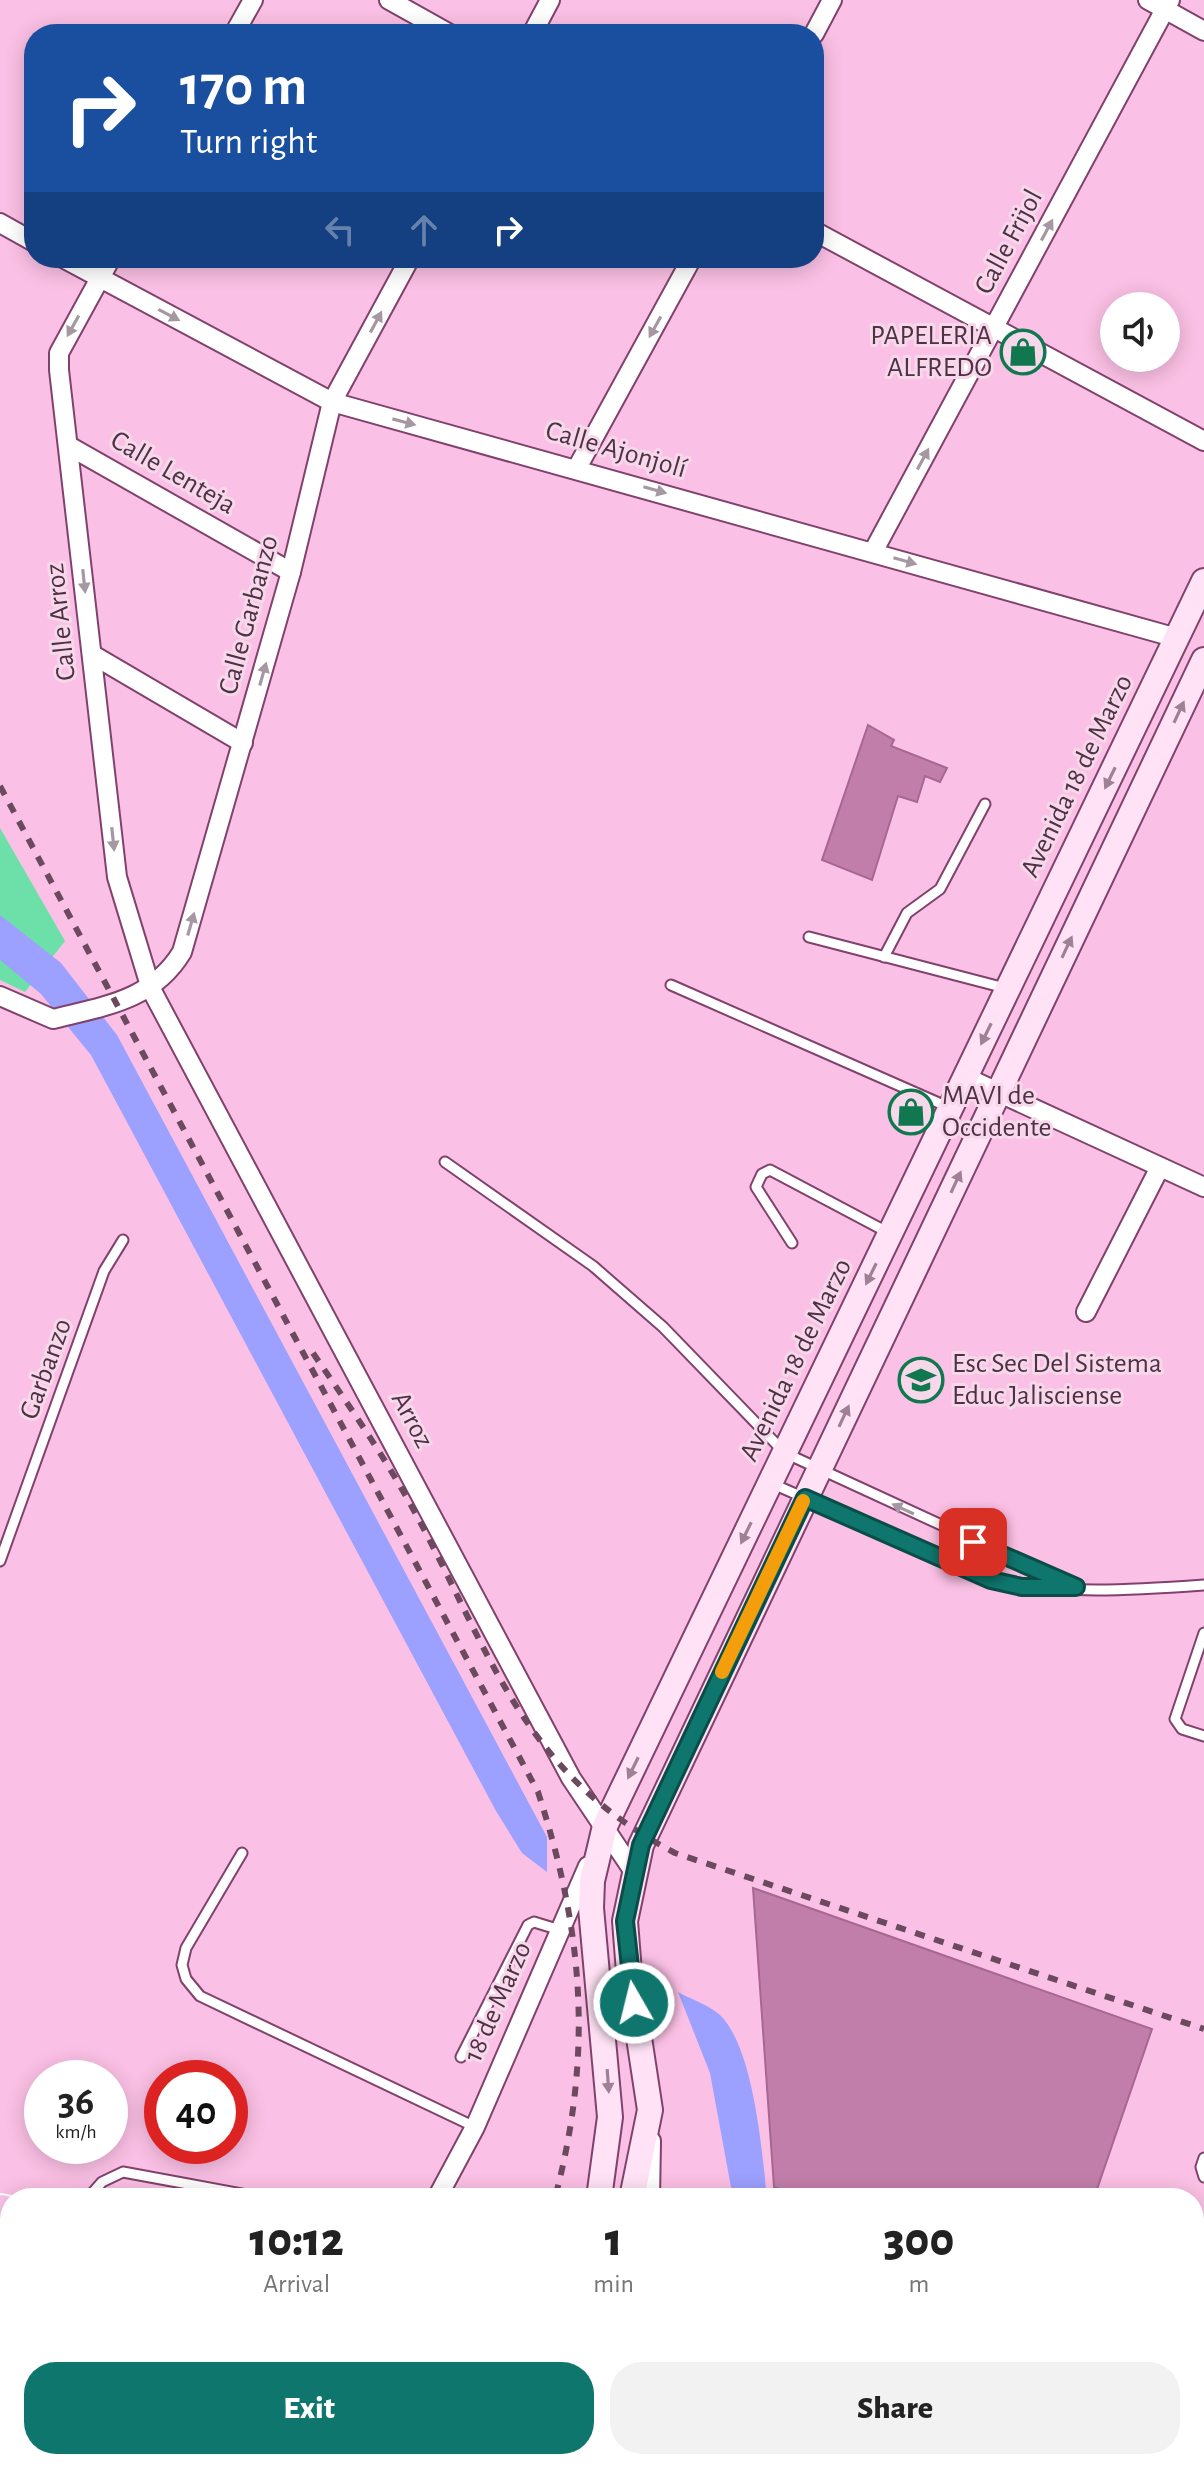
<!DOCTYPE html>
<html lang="en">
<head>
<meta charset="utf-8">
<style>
	:root { --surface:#fff; --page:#f2f2f2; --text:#222; --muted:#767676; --accent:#0f766e }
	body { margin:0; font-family:"Alegreya Sans",sans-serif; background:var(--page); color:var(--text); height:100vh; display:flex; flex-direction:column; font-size:30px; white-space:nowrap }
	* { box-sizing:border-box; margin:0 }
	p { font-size:26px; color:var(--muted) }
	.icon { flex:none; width:44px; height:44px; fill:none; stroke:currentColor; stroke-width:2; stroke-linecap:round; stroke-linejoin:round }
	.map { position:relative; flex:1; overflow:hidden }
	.panel { position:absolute; left:0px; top:2188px; width:1204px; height:282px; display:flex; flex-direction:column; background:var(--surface); border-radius:32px 32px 0 0; box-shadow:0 4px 20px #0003 }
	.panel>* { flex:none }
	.hud { position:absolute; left:24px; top:24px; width:800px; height:244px; border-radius:32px; box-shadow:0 4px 20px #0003; background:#1a4fa0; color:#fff; overflow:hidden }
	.controls { position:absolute; left:1100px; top:292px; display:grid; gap:16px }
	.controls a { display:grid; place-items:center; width:80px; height:80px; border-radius:50%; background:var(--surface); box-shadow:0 4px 20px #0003; font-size:40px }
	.speed { position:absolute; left:24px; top:2060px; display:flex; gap:16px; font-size:40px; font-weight:700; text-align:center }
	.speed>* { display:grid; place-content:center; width:104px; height:104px; border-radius:50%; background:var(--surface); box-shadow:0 4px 20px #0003; line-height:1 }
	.speed small { font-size:20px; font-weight:400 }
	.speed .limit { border:12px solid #d22; background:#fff; color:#111 }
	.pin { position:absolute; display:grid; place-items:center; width:68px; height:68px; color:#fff; margin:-34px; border-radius:16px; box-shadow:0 4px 12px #0006 }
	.me { position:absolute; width:88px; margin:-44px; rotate:352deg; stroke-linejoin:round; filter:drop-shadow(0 0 6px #0008) }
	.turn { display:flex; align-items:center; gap:28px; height:168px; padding:0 24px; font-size:36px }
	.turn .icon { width:104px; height:104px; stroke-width:2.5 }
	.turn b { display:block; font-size:56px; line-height:68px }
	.lanes { display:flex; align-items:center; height:76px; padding:0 24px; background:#0003; justify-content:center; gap:40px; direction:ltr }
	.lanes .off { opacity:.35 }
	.eta { display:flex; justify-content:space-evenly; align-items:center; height:136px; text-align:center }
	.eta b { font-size:48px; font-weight:800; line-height:56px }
	.action { display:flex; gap:16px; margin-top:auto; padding:16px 24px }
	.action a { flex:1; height:92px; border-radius:32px; background:var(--accent); color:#fff; font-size:32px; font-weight:800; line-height:92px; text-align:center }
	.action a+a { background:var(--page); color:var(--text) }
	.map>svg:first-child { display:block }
</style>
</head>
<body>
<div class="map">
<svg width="1204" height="2469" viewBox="0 0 1204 2469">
	<rect width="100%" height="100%" fill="#fbc0e5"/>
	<path fill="#6de0a9" d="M0,828L65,941L25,992L0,980Z"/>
	<g fill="#9ca0fe">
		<path d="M0,915L61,963L117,1035L547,1837V1872L522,1853L496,1811L91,1055L41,994L0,960Z"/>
		<path d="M678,1992C690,1999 712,2006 722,2017C754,2052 762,2151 767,2198H733L710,2073Z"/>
	</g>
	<g fill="#c27eaa" stroke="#a86692" stroke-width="2">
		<path d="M868,725L894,740L891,746L947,768L940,782L925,776L917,802L898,796L872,880L822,860Z"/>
		<path d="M753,1888L1152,2029L1094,2198H804L774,2187Z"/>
	</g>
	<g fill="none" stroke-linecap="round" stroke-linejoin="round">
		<g stroke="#80426c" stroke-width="13">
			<g id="lane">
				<path d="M809,937L1005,988"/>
				<path d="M884,957L907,913L940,889L985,804"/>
				<path d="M671,985L948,1107"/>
				<path d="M445,1162L593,1266L663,1327L785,1453L1076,1587"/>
				<path d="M792,1243L756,1187L762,1174L770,1170L889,1233"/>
				<path d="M773,1484L991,1580C1060,1595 1134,1590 1204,1585"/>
				<path d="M0,1561L104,1271L123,1240"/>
				<path d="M1204,1633L1175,1719L1182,1729L1204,1736"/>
				<path d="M242,1853L186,1948L182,1965L186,1979L200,1996L475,2127"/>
				<path d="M461,2057L528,1925L534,1922L560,1930"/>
				<path d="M1204,2158L1201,2167L1204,2177"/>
				<path d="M88,2198L102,2182L123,2172L264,2198"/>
				<path d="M0,2228L10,2230"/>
				<path d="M0,2240L10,2242"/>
				<path d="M1194,2294L1204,2252"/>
				<path d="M0,2351L10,2342"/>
				<path d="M241,2460L243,2469"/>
				<path d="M322,2460L328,2469"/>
				<path d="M914,2460L950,2469"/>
				<path d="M1040,2460L1086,2469"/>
				<path d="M1193,2469L1204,2419"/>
			</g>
		</g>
		<g stroke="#80426c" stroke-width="22">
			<g id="street">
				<path d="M389,0L450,34"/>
				<path d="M1148,0L1204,31"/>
				<path d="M234,34L253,0"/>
				<path d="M532,34L550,0"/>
				<path d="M814,34L832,0"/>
				<path d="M0,223L34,242"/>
				<path d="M814,231L1204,441"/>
				<path d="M63,258L332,402L1177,638"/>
				<path d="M111,258L59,353V370L117,877L151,989L571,1778L634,1872"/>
				<path d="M69,446L291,572"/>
				<path d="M577,468L692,258"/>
				<path d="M873,552L1170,0"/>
				<path d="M93,655L243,743"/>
				<path d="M0,996L53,1019C105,1006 153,1000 182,952L291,572L332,402L410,258"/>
				<path d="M965,1077L1204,1187"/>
				<path d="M1086,1312L1160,1167"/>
				<path d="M437,2198L475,2127L588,1866"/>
				<path d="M650,2198L651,2141"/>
				<path d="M0,2403L10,2416"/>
				<path d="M43,2460L50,2469"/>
				<path d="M516,2469L528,2460"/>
			</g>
		</g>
		<g stroke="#80426c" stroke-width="28">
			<g id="secondary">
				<path d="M599,2198L610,2117L591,1908L592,1881L605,1826L1204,581"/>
				<path d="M632,2198L650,2110L629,1972L625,1921L641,1845L1204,660"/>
				<path d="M423,2469L436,2460"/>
				<path d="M474,2469L486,2460"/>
			</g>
		</g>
		<g stroke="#fff" stroke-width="32">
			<g id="primary">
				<path d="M0,2209L10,2211"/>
				<path d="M0,2257L10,2259"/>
				<path d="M863,2460L893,2469"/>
				<path d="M1126,2460L1163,2469"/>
			</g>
		</g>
		<use href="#lane" stroke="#fff" stroke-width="9"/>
		<use href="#street" stroke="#fff" stroke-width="18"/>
		<use href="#secondary" stroke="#ffe2f5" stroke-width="24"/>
		<use href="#primary" stroke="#fec4eb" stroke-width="28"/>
		<g stroke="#6b495f" stroke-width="6" stroke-dasharray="10 10" stroke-linecap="butt">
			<path d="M0,786L538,1792C584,1933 593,2054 555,2198"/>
			<path d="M313,1353C347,1403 383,1454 412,1507C491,1651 519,1771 675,1853L1204,2029"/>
			<path d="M372,2469L382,2460"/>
		</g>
	</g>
	<defs><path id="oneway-solid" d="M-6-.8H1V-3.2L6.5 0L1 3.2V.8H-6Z" transform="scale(2)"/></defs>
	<g fill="#a698a2">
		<use href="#oneway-solid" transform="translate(1047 230) rotate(-62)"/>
		<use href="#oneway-solid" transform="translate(169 315) rotate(28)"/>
		<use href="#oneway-solid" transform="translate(376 322) rotate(-62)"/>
		<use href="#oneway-solid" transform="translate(73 326) rotate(119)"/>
		<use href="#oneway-solid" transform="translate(655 327) rotate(119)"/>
		<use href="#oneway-solid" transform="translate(404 422) rotate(15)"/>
		<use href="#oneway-solid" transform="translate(923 459) rotate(-62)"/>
		<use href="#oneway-solid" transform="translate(655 490) rotate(16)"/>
		<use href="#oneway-solid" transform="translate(905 561) rotate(16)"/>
		<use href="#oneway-solid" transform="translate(84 581) rotate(84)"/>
		<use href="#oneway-solid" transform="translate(263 674) rotate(-74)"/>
		<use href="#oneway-solid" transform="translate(113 839) rotate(84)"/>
		<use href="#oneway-solid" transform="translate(191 924) rotate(-74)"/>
		<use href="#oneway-solid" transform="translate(903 1509) rotate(-155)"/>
	</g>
	<g fill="#9e8194">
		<use href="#oneway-solid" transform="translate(1179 712) rotate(-65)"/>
		<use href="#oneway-solid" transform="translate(1110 778) rotate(116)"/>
		<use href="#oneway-solid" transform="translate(1067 947) rotate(-65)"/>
		<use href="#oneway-solid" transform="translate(986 1034) rotate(116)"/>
		<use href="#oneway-solid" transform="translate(956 1182) rotate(-65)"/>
		<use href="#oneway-solid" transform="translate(871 1274) rotate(116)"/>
		<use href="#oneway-solid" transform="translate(844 1416) rotate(-65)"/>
		<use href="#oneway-solid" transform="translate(746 1533) rotate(116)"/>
		<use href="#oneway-solid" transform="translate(633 1768) rotate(116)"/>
		<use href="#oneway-solid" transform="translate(608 2081) rotate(86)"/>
	</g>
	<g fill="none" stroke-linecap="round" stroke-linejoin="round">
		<g stroke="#0a4d48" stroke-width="20">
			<path id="route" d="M634,2003L625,1921L641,1845L805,1498L991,1580L1022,1587H1076L973,1542"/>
		</g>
		<use href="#route" stroke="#0f766e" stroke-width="14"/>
		<path stroke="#f59e0b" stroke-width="14" d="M722,1672L803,1501"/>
	</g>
	<defs>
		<g id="shop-ring" transform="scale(2.3)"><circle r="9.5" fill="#f6d8ea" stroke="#10774f" stroke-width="1.5"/><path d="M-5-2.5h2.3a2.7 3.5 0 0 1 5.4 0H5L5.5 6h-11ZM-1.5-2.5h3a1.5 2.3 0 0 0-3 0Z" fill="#10774f"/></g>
		<g id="school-ring" transform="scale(2.3)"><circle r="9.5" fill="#f6d8ea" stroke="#10774f" stroke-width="1.5"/><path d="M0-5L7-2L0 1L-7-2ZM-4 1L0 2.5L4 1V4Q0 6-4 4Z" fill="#10774f"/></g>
	</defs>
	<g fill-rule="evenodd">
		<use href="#shop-ring" x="1023" y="352"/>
		<use href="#shop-ring" x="911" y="1112"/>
		<use href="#school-ring" x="921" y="1380"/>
	</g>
	<g text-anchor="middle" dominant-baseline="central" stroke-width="6" stroke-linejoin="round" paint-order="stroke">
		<g font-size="28" fill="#4e3144" stroke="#f6d8ea">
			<text transform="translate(1009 242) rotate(-62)">Calle Frijol</text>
			<text transform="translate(616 450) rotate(16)">Calle Ajonjolí</text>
			<text transform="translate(173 473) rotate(30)">Calle Lenteja</text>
			<text transform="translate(249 615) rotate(-75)">Calle Garbanzo</text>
			<text transform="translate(61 622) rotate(-96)">Calle Arroz</text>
			<text transform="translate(1077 776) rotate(-64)">Avenida 18 de Marzo</text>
			<text transform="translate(796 1360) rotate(-64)">Avenida 18 de Marzo</text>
			<text transform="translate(46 1369) rotate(-70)">Garbanzo</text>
			<text transform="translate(412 1420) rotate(62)">Arroz</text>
			<text transform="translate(498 2002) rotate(-66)">18 de Marzo</text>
		</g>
		<g font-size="28" fill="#4e3144" stroke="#f6d8ea" text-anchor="start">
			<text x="992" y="336" text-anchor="end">PAPELERIA<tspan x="992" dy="32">ALFREDO</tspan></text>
			<text x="942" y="1096">MAVI de<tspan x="942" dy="32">Occidente</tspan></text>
			<text x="952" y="1364">Esc Sec Del Sistema<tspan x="952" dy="32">Educ Jalisciense</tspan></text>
		</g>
	</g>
</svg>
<div class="controls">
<a><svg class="icon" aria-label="sound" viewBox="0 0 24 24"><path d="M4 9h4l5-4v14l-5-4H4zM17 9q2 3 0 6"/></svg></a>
</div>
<div class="speed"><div>36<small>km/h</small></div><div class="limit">40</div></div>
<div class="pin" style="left:973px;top:1542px;background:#d93025"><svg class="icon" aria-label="arrive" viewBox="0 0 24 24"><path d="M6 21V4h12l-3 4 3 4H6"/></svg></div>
<svg class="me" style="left:634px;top:2003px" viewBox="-20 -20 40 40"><circle r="17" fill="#0f766e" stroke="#fff" stroke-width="3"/><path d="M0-11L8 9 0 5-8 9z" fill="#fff"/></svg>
<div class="hud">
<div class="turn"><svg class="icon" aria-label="right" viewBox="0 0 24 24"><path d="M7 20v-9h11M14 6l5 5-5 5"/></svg><div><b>170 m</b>Turn right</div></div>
<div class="lanes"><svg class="icon off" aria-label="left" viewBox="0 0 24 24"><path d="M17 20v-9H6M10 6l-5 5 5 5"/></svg><svg class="icon off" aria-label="ahead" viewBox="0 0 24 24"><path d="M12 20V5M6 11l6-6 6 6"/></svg><svg class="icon" aria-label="right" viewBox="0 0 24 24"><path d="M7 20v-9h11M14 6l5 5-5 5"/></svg></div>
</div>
<section class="panel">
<div class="eta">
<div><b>10:12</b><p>Arrival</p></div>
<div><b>1</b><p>min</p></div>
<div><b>300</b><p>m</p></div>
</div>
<div class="action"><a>Exit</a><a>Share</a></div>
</section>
</div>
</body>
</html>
